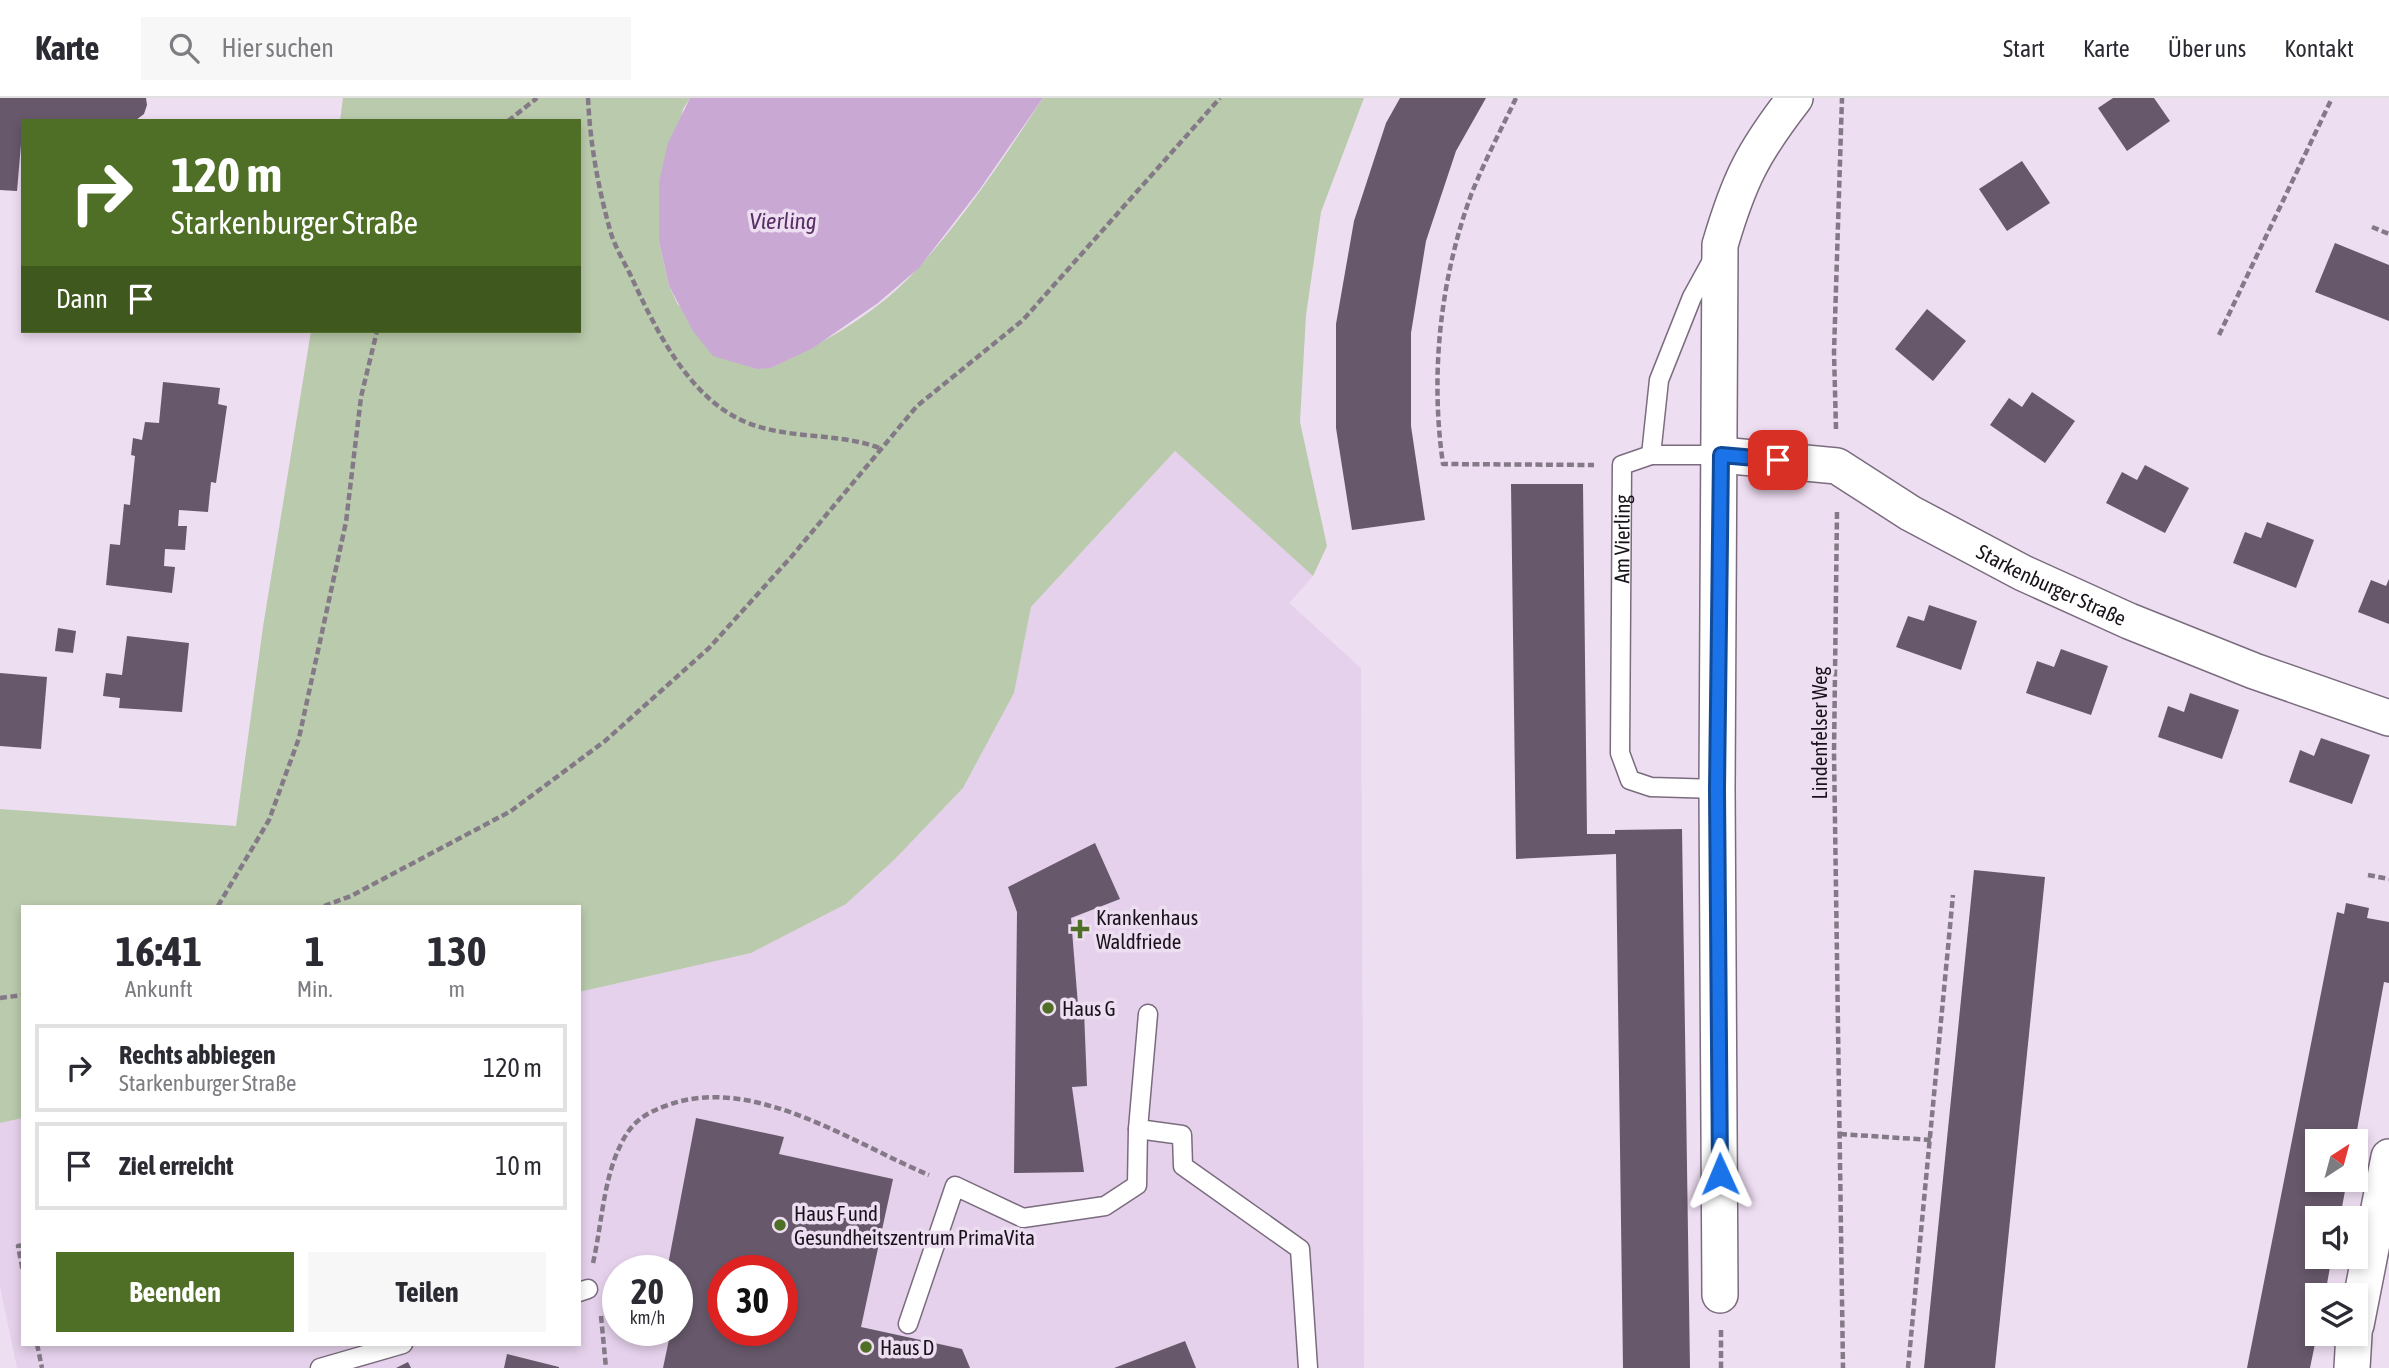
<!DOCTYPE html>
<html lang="de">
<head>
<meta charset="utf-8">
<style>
	:root { --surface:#fff; --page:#f7f7f7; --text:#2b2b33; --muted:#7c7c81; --line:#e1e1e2; --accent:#4f6f26 }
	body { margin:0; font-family:"Asap Condensed",sans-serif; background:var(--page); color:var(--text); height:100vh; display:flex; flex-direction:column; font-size:26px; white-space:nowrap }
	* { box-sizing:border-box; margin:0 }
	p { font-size:23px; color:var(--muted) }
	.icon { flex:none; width:38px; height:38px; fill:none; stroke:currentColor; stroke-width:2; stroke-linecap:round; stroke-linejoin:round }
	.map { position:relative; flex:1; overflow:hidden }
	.sheet { position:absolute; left:21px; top:807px; width:560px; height:441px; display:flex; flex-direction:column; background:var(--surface); border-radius:0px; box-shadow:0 4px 10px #0003 }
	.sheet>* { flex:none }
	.hud { position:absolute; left:21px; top:21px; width:560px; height:214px; border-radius:0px; box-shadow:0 4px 10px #0003; background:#4f6f26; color:#fff; overflow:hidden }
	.needle { width:46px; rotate:36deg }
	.tools { position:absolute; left:2305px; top:1031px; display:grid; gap:14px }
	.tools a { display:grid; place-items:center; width:63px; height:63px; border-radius:0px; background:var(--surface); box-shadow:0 4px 10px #0003; font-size:35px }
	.speed { position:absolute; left:602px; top:1157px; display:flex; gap:14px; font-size:35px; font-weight:700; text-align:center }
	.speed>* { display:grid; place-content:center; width:91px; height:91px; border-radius:50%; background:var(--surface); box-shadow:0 4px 10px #0003; line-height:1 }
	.speed small { font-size:18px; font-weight:400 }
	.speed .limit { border:10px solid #d22; background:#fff; color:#111 }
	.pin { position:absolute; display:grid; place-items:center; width:60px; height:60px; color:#fff; margin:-30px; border-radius:14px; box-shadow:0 4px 10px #0006 }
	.me { position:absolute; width:77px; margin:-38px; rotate:359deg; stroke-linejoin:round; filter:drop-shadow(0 0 5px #0008) }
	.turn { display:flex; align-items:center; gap:24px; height:147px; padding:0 35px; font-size:32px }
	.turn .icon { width:91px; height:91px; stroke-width:2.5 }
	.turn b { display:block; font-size:49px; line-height:60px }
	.then { display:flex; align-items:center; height:66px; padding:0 35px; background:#0003; gap:14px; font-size:26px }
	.eta { display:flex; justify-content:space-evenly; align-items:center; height:119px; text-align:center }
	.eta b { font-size:42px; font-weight:700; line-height:49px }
	.action { display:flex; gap:14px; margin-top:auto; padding:14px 35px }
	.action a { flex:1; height:80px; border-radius:0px; background:var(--accent); color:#fff; font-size:28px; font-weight:700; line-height:80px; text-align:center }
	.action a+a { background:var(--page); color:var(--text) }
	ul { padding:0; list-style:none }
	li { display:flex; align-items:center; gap:21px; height:88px; margin:0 14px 10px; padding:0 21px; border:4px solid var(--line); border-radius:0px }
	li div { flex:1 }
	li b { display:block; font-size:26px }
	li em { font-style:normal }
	header { display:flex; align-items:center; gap:42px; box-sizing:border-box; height:98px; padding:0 35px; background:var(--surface); border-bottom:2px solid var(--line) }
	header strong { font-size:33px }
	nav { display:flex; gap:38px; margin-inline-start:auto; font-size:24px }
	.search { width:490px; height:63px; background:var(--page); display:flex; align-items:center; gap:18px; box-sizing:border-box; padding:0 24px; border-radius:0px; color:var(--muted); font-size:26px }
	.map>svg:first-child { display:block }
</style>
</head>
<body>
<header>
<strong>Karte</strong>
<div class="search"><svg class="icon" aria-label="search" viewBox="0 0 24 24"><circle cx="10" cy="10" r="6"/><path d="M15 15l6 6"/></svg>Hier suchen</div>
<nav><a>Start</a><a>Karte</a><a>Über uns</a><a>Kontakt</a></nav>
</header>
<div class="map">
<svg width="2389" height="1270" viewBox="0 0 2389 1270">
	<rect width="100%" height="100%" fill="#eedef2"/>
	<path fill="#e5d1eb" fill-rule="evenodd" d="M1175,353L1313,478L1289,505L1361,570L1364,1270H17L0,1188V1025L23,1020V1246H579V894L751,855L846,806L895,761L963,690L1014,595L1031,509ZM618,1172H677V1232H618ZM723,1172H782V1232H723Z"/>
	<path fill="#bacaac" d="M343,0H690L683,11L659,143L669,188L678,207L771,270C824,245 881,213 920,168C966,117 1006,57 1043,0H1364L1321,114L1306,217L1300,324L1327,448L1313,478L1175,353L1031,509L1014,595L963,690L895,761L846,806L751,855L579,894V808H23V1020L0,1025V711L236,728L263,529L311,233H579V23H340Z"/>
	<path fill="#c9a9d3" d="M690,0H1043L980,91L919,170L878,205L813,250L771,270L757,271L713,258L693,233L669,188L659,143V84L668,45Z"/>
	<g fill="#67596b" fill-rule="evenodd">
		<path d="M0,0H146L147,7L144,16L136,22L23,23L17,93L0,92Z"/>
		<path d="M1400,0H1486L1456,53L1426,143L1411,235V328L1425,422L1352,432L1336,330V226L1354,123L1386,25Z"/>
		<path d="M2113,0H2154L2170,23L2127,53L2098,10Z"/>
		<path d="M2022,63L2050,105L2007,133L1979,91Z"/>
		<path d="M2335,145L2389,167V223L2315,194Z"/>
		<path d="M1927,211L1966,243L1933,283L1895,251Z"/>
		<path d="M163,284L220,290L218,306L227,308L216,385L211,384L208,414L179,412L178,428H187L185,452L165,451L164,468L175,469L172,495L106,487L110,446L120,447L124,406L130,407L135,358L131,357L133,340L142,342L145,324L159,325Z"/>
		<path d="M2032,294L2075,323L2045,365L1990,327L2009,300L2022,309Z"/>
		<path d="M2145,367L2189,390L2165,435L2106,405L2122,374L2137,382Z"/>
		<path d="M1511,386H1583L1587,736H1615V732L1682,731L1690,1270H1623L1616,756L1516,761Z"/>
		<path d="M2267,424L2314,442L2296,490L2233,465L2245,434L2261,440Z"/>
		<path d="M2389,481V526L2358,514L2371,482L2386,488Z"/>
		<path d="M1929,507L1977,523L1961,572L1896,549L1908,518L1924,523Z"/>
		<path d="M58,530L76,533L73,555L55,553Z"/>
		<path d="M127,538L189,545L182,614L119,610L120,600L103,598L106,575L122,577Z"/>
		<path d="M2061,551L2108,568L2091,617L2026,595L2037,563L2054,569Z"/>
		<path d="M0,575L47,579L41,651L0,648Z"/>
		<path d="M2190,595L2239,612L2222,661L2158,639L2168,608L2184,614Z"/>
		<path d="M2321,640L2370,657L2352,706L2289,684L2300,652L2314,658Z"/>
		<path d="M1095,745L1120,801L1071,820L1078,907L1084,913L1087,988L1072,989L1084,1074L1014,1075L1017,814L1008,789Z"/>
		<path d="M1974,772L2045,779L1995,1270H1924Z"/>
		<path d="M2346,805L2369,810L2367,820L2389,824V885L2384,884L2355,1043H2317V1082H2347L2340,1120H2317V1158H2332L2325,1197H2317V1236L2310,1270H2247L2337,814L2344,816Z"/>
		<path d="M696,1020L784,1039L779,1056L893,1081L861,1229L962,1251L970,1270H663L671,1232H677V1172H667ZM723,1172H782V1232H723Z"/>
		<path d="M1185,1243L1196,1270H1114Z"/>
		<path d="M507,1256L559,1269V1270H504Z"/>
		<path d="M408,1264L411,1270H396Z"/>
	</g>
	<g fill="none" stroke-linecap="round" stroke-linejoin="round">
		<g stroke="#7a6c7e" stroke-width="21">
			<g id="lane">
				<path d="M1651,357L1659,282L1692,199L1714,159"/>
				<path id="s1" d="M1717,691L1651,689L1630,682L1620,655L1622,367L1651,357H1721"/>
				<path d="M1148,916L1138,1031L1182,1037L1183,1068L1300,1151L1308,1270"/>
				<path d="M579,1194L588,1191"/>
				<path d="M908,1226L955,1088L1023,1120L1105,1108L1137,1087L1138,1031"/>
				<path d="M320,1270L403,1246"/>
			</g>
		</g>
		<g stroke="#7a6c7e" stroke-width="38">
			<g id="street">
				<path id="s2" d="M1721,357L1837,368L1910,415L2023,475L2129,523L2254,573L2389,620"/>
				<path d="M1720,1197L1717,691L1720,147C1739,82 1753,54 1795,0"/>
				<path d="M2356,1227L2389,1059"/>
				<path d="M2352,1270L2354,1236"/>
			</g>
		</g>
		<g stroke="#847a87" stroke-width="4.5" stroke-dasharray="7 3.5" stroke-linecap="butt">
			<path d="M588,0C590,45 598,89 610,132C614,147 623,162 630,176C654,228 686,296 741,322C786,343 837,333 882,351"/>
			<path d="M1516,0C1501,32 1484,64 1471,97C1440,182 1430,277 1443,366L1594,367"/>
			<path d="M508,23L537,0"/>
			<path d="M2372,129L2389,136"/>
			<path d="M2219,237L2332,0"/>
			<path d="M1836,331L1834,254L1842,0"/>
			<path d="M1837,414L1834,655L1843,1270"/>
			<path d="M2368,777L2389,781"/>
			<path d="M218,808L269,722L299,640L346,424L361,299L377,233"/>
			<path d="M324,808L351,798L511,713L605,643L709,550L792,458L917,308L1023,222L1220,0"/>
			<path d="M0,900L23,897"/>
			<path d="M1840,1036L1931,1042"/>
			<path d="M23,1147L18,1148L23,1174"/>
			<path d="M593,1165C602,1126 603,1082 621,1046C632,1023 646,1015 668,1007C753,976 852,1045 929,1077"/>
			<path d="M601,1218L606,1270"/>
			<path d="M1721,1232V1270"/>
			<path d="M37,1246L42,1270"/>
			<path d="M1908,1270L1953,797"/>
		</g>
		<use href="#lane" stroke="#fff" stroke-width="18"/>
		<use href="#street" stroke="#fff" stroke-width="35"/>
	</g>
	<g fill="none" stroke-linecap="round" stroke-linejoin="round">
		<g stroke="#114b97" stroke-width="18">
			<path id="route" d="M1720,1076L1717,691L1721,357L1778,362"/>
		</g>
		<use href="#route" stroke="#1a73e8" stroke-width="12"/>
	</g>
	<g fill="#4f6f26" stroke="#eedef2" stroke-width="2.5">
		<path d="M1076.5 820.5h7v7h7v7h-7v7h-7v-7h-7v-7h7z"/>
		<circle cx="1048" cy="910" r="7"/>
		<circle cx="780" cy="1127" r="7"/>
		<circle cx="866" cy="1249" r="7"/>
	</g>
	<g text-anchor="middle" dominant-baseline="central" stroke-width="7" stroke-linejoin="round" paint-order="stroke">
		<g font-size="21" fill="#18131a" stroke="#eedef2">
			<text stroke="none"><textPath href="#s1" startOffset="331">Am Vierling</textPath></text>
			<text stroke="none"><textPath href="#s2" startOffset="362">Starkenburger Straße</textPath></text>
			<text transform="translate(1819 635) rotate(-90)">Lindenfelser Weg</text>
		</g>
		<g font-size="21" fill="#18131a" stroke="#eedef2" text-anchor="start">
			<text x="1096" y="819">Krankenhaus<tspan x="1096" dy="24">Waldfriede</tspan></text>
			<text x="1062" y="910">Haus G</text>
			<text x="794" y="1115">Haus F und<tspan x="794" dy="24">Gesundheitszentrum PrimaVita</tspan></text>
			<text x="880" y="1249">Haus D</text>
		</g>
		<g font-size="23" font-style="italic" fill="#572e63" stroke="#eedef2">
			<text x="783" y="123">Vierling</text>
		</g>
	</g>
</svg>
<div class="tools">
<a><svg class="needle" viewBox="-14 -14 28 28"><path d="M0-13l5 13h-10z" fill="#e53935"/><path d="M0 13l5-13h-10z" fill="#7c7c81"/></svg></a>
<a><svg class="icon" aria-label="sound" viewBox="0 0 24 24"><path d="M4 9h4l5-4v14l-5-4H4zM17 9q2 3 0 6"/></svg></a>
<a><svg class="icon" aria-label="layers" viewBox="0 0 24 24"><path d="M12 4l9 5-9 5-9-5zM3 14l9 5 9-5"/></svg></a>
</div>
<div class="speed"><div>20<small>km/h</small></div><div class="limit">30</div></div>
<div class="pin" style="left:1778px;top:362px;background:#d93025"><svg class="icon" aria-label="arrive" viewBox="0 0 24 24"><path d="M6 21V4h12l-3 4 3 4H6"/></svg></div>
<svg class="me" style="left:1720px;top:1076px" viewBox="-20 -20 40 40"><path d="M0-17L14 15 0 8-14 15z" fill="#1a73e8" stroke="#fff" stroke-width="4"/></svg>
<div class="hud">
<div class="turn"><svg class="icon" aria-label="right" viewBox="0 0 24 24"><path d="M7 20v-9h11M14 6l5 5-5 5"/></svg><div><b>120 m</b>Starkenburger Straße</div></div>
<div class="then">Dann<svg class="icon" aria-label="arrive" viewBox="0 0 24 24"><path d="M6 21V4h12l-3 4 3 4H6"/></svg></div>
</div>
<section class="sheet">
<div class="eta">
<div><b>16:41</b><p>Ankunft</p></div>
<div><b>1</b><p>Min.</p></div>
<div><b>130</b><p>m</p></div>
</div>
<ul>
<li><svg class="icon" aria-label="right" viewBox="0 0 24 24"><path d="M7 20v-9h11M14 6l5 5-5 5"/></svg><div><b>Rechts abbiegen</b><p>Starkenburger Straße</p></div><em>120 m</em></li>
<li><svg class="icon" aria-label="arrive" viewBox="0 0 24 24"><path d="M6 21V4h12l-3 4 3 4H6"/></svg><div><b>Ziel erreicht</b></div><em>10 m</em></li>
</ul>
<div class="action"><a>Beenden</a><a>Teilen</a></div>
</section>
</div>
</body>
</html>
